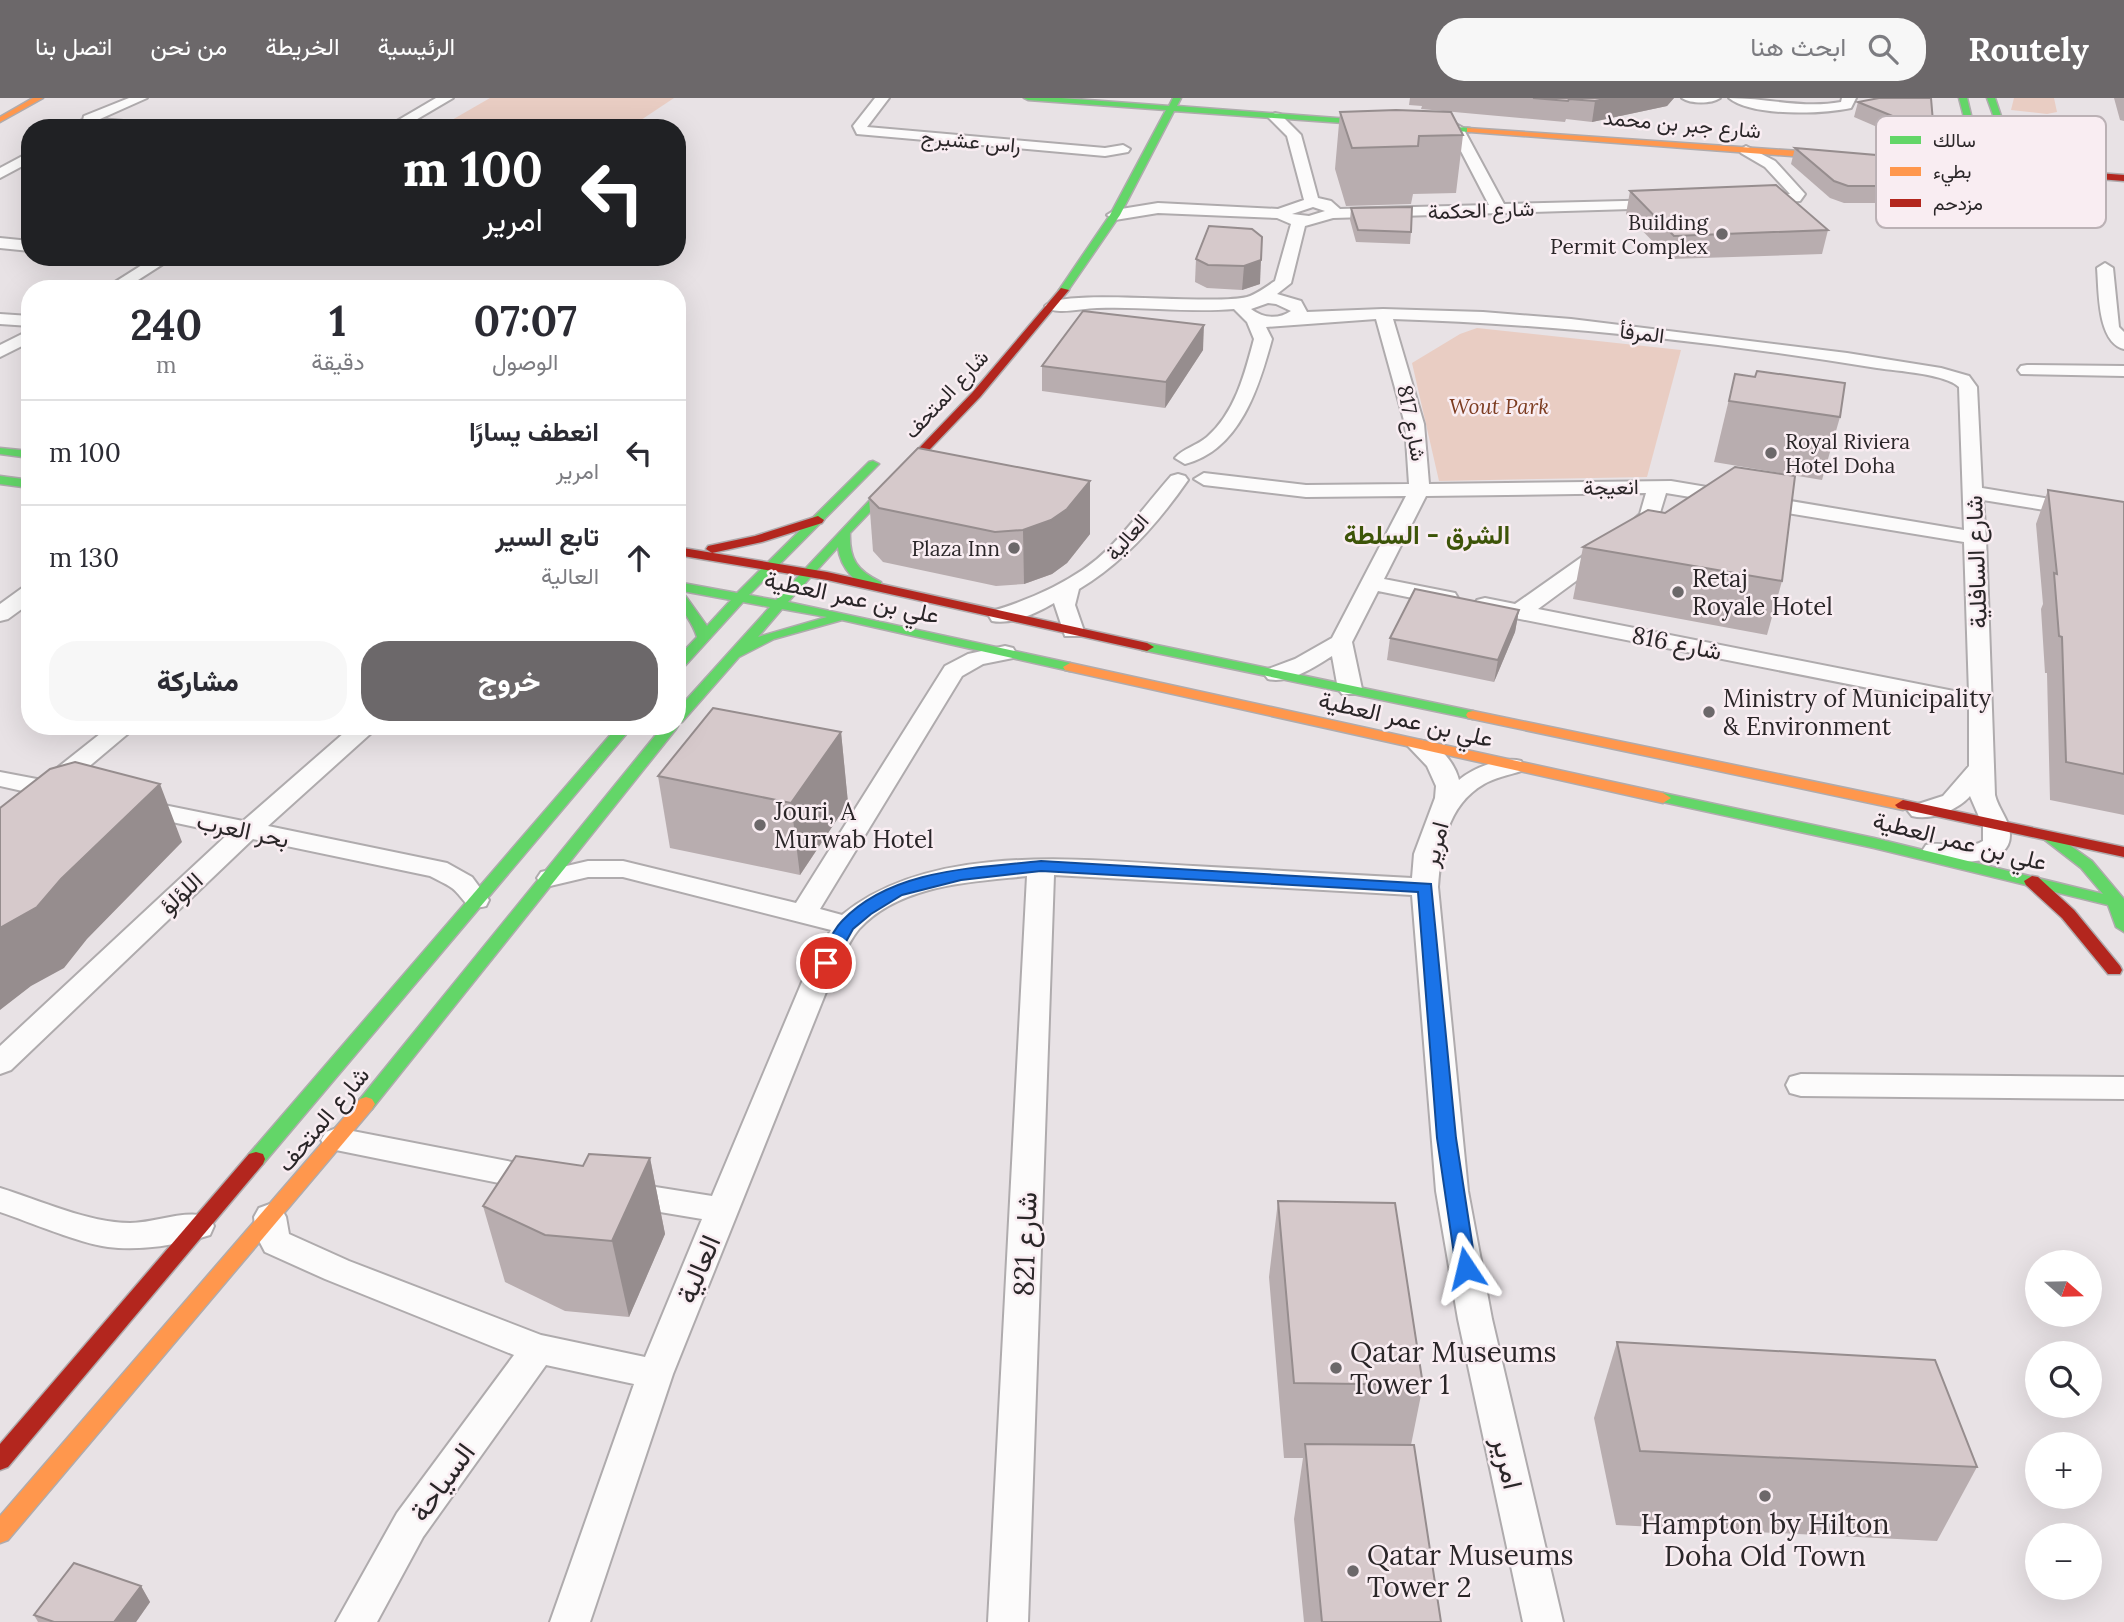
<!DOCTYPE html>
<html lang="ar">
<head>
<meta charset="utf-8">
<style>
	:root { --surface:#fff; --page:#f7f7f7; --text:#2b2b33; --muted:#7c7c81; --line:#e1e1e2; --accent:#6c686a }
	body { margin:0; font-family:Lora,Vazirmatn,serif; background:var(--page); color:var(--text); direction:rtl; height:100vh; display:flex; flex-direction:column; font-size:26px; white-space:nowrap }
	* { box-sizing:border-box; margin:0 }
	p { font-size:23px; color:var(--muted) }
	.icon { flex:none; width:38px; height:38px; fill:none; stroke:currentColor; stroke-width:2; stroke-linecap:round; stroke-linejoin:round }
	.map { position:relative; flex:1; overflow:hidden; direction:ltr }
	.details { position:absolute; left:21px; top:182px; width:665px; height:455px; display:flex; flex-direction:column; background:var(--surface); border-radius:28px; box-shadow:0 7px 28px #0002; direction:rtl }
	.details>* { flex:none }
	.guide { position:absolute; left:21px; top:21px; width:665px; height:147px; border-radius:28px; box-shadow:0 7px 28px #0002; direction:rtl; background:#202124; color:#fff; overflow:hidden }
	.needle { width:46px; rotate:110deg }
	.controls { position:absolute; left:2025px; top:1152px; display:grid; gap:14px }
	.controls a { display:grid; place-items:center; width:77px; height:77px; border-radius:50%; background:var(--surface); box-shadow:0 7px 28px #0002; font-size:35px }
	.pin { position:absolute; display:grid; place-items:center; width:60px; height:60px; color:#fff; margin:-30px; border:4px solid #fff; border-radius:50%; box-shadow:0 2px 7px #0007 }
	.me { position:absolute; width:77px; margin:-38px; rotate:350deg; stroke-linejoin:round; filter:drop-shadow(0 0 5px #0008) }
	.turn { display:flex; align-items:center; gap:24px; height:147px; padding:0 28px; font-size:32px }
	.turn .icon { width:91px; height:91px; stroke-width:2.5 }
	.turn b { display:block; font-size:49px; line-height:60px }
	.eta { display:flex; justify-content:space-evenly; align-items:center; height:119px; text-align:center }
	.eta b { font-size:42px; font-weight:800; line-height:49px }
	.button { display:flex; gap:14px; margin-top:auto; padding:14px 28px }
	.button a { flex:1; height:80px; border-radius:28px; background:var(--accent); color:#fff; font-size:28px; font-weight:800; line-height:80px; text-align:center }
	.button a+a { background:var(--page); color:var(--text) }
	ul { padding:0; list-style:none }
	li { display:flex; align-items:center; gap:21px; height:105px; padding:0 28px; border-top:2px solid var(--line) }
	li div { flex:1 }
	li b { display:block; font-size:26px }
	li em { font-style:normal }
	header { display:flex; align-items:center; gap:42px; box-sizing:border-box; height:98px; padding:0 35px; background:var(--accent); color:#fff }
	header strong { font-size:33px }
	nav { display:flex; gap:38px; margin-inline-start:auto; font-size:24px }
	.search { width:490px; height:63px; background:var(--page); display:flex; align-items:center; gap:18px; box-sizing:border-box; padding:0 24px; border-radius:28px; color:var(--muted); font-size:26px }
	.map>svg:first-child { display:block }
</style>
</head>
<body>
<header>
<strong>Routely</strong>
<div class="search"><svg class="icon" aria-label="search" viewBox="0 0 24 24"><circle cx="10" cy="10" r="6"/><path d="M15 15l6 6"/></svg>ابحث هنا</div>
<nav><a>الرئيسية</a><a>الخريطة</a><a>من نحن</a><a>اتصل بنا</a></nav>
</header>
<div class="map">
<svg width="2124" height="1524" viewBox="0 0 2124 1524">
	<rect width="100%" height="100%" fill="#e8e2e5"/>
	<g fill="#e9cdc3">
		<path d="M490,0H674L629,30H438Z"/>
		<path d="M2014,0H2054L2057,14L2047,16L2011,12Z"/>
		<path d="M1477,230L1681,252L1647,379L1439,383L1412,265L1460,236Z"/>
	</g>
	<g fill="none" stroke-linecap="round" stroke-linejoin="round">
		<g stroke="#afabad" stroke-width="4">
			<g id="street">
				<path d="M129,0H147L100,21L159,26L166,30H78L72,26L83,22L84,18Z"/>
				<path d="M436,0H453L402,30H385Z"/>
				<path d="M875,0H889L867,29L1105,50L1123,47L1130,51L1128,54L1105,58L857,36L853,28Z"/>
				<path d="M1682,0H1720C1711,6 1691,6 1682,0Z"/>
				<path d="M1729,0C1767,0 1803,11 1841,4L1842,0H1856L1851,10C1823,16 1752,19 1729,0Z"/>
				<path d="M1275,15L1280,16L1301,37L1318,100L1331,103L1340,111L1489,107L1449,30L1456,26L1463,30L1504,106L1664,102L1671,106L1664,110L1333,120L1305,128L1291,185L1277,196L1301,203L1307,214L1383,211L1483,214L1571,221L1847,255L1941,270L1969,278L1977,289L1982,390L2124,413V425L1983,402L1986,440L1995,697C1998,711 2010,722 2010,737C2010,772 1947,764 1926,759L1922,753L1926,747C1944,742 1966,754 1983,743V728L1970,698C1958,712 1931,723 1912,718L1908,713L1912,708L1943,698L1969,668V610L1485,514L1477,512L1474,507L1477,502L1485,500L1515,506L1630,425L1640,416L1646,395L1426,398L1384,481L1455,495L1458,500L1455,505L1447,507L1378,493L1352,544L1362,591L1358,596H1342L1338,591L1332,558C1315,569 1289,586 1268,581L1264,576L1268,571L1295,561L1332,540L1406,398L1306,399L1204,387L1194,381L1204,375L1306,387L1409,386L1405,326L1376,221L1266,229L1272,241C1259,289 1240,352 1185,366L1175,360C1182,351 1198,347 1207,339C1235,315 1245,275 1254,241L1247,224L1234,211C1188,215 1143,208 1097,210C1083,210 1054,218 1045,208C1062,189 1210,208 1247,199C1257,196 1267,188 1275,183L1291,126L1277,120L1158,115L1115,122L1107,117L1115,112L1158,105L1278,111L1304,102L1287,38L1268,19ZM1313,109L1325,113L1309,118L1292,116ZM1268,205L1276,206L1291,213C1278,222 1263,220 1251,211ZM1393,221C1555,226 1717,244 1877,270C1897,273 1946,276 1959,289L1964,432L1671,383L1429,386L1424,326ZM1666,395L1964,444L1969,596L1538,511L1644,433L1659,418Z"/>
				<path d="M1746,48L1775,63L1805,96L1800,103L1753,106L1751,103L1753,100L1790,96L1765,69L1741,55L1739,52Z"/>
				<path d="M30,54V64L0,80V70Z"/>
				<path d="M0,140L30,143V153L0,150Z"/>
				<path d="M112,159H174L124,191H104L142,167L114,162Z"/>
				<path d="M2105,165L2113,170L2119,229L2124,234V251C2097,244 2099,193 2097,170Z"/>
				<path d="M0,216L30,218V228L0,226Z"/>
				<path d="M30,232V244L0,259V247Z"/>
				<path d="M2027,267L2124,268V278L2021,276L2018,272L2021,268Z"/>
				<path d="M1178,376L1185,378L1188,382C1159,424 1123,465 1079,491L1075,507L1084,533L1081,538H1065L1054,505C1037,515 1011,527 992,523L989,518L992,513C1030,502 1078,481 1107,452C1130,429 1150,402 1171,378Z"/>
				<path d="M30,489V505L8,521L0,523V506L22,490Z"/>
				<path d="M1005,548L1013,550L1016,555L1013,560L983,566L962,578L820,811L842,817C932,743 1085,762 1193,768C1266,772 1339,776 1412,780L1414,756L1435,700L1436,688L1427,668L1408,648L1411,643C1433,638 1454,662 1459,682C1473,670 1503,658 1521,663L1524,668L1521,673C1509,677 1494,680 1484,686C1446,708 1441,750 1438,789L1468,1093L1492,1221L1563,1524H1523L1458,1221L1436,1093L1412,797L1054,777L1028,1524H988L1027,778C971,784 900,786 859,831C847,845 839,868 830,884L673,1276L590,1524H550L634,1286L546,1267L423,1439L377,1524H336L397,1415L514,1257L325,1181L265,1154L256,1137L254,1119L259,1110L270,1106L281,1110L286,1119L289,1136L349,1163L541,1237L645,1259L702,1121L624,1108L613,1105L608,1096L613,1087L624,1084L712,1098L802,884L831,832L623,779H588L550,788L541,786L537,780L541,774L588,763H623L796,805L945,568L968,556Z"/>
				<path d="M110,628H137L67,687L76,694L72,699L63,702L52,699L9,735L0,737V716L27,694L0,688V674L42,682Z"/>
				<path d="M352,628H379L268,728L447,765L472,779L489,802L486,808C465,814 465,800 452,790C445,785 437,782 430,778L253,741L11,972L0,976V948L228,736L130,715L126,710L130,705L139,702L243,723Z"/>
				<path d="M1801,976L2124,979V1001L1801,998L1790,995L1786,987L1790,979Z"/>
				<path d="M337,1030L538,1069L549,1072L554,1081L549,1090L538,1093L326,1050L321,1042L326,1034Z"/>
				<path d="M0,1090C39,1102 89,1125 130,1125C156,1125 184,1111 210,1119L214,1128L210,1137C179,1147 140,1153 108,1149C78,1145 30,1124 0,1114Z"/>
			</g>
		</g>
		<g stroke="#afabad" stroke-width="3">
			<g id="fast">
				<path d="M1024,0H1061L1169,8L1173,0H1181L1177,8L1470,30L1474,32L1470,34L1174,13L1120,117L1067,194L1064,195L1059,192L1110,117L1166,12L1028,2Z"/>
				<path d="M1959,0H1967L1984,72L1977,70Z"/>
				<path d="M1987,0H1995L2017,66L2010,64Z"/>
				<path d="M0,350L30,353V360L0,356Z"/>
				<path d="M873,363L879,366L877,368L749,497L776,502L901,369L905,367L911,371L909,373L850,435C849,461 857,473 881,484V490C858,493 840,469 838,449L788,504L1070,565L1077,569L1075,572L1070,573L842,522L774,541L739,559L682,624L677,625V612L770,509L743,504L682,571L677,572V560L697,539C691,519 677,511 677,492L682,493L707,528L731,502L677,492V484L737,495L869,364ZM782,511L827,519L758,539Z"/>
				<path d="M0,378L30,382V390L0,386Z"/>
				<path d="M1147,545L1473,613L1480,617L1473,621L1142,552L1140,549L1142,546Z"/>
				<path d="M677,627L678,628L676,631L372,1011H360L357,1006L360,1001L663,628Z"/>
				<path d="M618,628H633L263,1066L256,1068L249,1066L247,1061L249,1056Z"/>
				<path d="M1663,695L1874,740L2103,796L2081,770L2041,739L2049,734L2054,736L2092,763L2124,801V834L2116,829L2108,807L1874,750L1658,703L1655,700Z"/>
			</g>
		</g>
		<g stroke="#afabad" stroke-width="3">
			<g id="slow">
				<path d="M33,0H43L0,24V19Z"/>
				<path d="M1467,30L1857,57L1861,60L1857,63L1470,34H1467Z"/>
				<path d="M2000,37L2077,53L2081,56L2077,59L2003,41L1999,39Z"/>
				<path d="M1070,565L1663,695L1671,700L1663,705L1065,572L1063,569Z"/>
				<path d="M1473,613L1903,702L1911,707L1903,712L1468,620L1466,617L1468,614Z"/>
				<path d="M366,999L372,1001L375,1006L372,1011L8,1442L0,1445V1418L360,1001Z"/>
			</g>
		</g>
		<g stroke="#afabad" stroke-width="3">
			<g id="jam">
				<path d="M1857,57L2124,77V83L1854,62L1853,60Z"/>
				<path d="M1061,190L1069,192L980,299L909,373H901V369L972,295Z"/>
				<path d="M818,418L824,422L822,425L762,444L712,455L706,451L708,448L755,438Z"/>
				<path d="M677,449L827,474L1147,545L1154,549L1147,553L827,482L677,457Z"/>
				<path d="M1903,702L2124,749V759L1898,710L1895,707Z"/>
				<path d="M2032,778L2038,779L2074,812L2120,868L2122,872L2120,876H2108L2062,820L2026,787L2024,783Z"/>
				<path d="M256,1054L263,1056L265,1061L263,1066L8,1369L0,1372V1346L249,1056Z"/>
			</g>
		</g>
		<use href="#street" fill="#fcfbfb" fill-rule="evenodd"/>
		<use href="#fast" fill="#63d668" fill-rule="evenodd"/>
		<use href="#slow" fill="#ff974d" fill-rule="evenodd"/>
		<use href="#jam" fill="#b3261e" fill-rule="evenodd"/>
	</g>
	<g fill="#b8adaf">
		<path d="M1410,0H1674L1667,8L1592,24L1566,21L1565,24L1421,11L1422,8L1409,7Z"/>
		<path d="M2114,0H2124V23L2120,22Z"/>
		<path d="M1858,4L1933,24L1928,41L1912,44L1854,19Z"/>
		<path d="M1340,14L1463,37L1456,95L1413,96L1411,106L1346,108L1335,71Z"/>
		<path d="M1795,50L1881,88L1876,105H1844L1830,100L1791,66Z"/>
		<path d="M1630,93L1828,132L1822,156L1670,161L1626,116Z"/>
		<path d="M1351,110L1411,134L1410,146L1356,144L1350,122Z"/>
		<path d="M1209,128L1260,186L1242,192L1207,190L1195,184L1196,161Z"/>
		<path d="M1203,252L1165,310L1042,293V268Z"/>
		<path d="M1735,276L1840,319L1822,382L1714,364Z"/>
		<path d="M2048,392L2124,404V717L2050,702L2047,575H2045L2041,511L2043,506L2036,426Z"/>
		<path d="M869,400L1090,436L1067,465L1052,476L1024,486L996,488L883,464L873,453Z"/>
		<path d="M1665,415L1782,483L1767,537L1573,501L1583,449Z"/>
		<path d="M1519,512L1515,534L1494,584L1387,562L1390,540Z"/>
		<path d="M841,634L848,705L800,777L670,750L658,678Z"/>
		<path d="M650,1060L665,1136L629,1219L565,1213L505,1184L483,1108L583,1068Z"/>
		<path d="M1278,1103L1423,1287L1411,1347L1441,1524H1304L1294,1421L1303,1360H1284L1269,1179Z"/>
		<path d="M1617,1244L1977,1369L1937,1443L1616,1427L1594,1320Z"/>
		<path d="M141,1488L150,1504L136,1524H38L34,1517Z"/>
	</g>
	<g fill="#968d8e">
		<path d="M1609,0H1674L1667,8L1592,24L1595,3Z"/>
		<path d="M1933,24L1928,41L1912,44L1917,28Z"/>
		<path d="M1261,162L1260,186L1242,192L1244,168Z"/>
		<path d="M1204,227L1203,252L1165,310L1166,284Z"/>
		<path d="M1090,383V436L1067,465L1052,476L1024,486L1023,432Z"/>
		<path d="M1519,512L1515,534L1494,584L1498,562Z"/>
		<path d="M841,634L848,705L800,777L791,705Z"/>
		<path d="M160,686L182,744L87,841L64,870L31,888L0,912V830Z"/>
		<path d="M650,1060L665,1136L629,1219L612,1143Z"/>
		<path d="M141,1488L150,1504L136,1524H114Z"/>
	</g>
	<g fill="#d6c9cb" stroke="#968d8e" stroke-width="2">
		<path d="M1533,0H1609L1595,3L1569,1L1568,3Z"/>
		<path d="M1879,0H1931L1933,24L1917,28L1858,4Z"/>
		<path d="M1396,12L1451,14L1463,37L1419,38L1418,48L1352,50L1340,14Z"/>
		<path d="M1795,50L1876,57L1881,88H1848L1834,83Z"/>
		<path d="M1776,87L1828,132L1674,138L1630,93Z"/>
		<path d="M1412,109L1411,134L1358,132L1351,110Z"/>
		<path d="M1209,128L1252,131L1262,139L1261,162L1244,168L1208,167L1196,161Z"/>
		<path d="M1083,213L1204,227L1166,284L1042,268Z"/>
		<path d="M1757,273L1845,285L1840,319L1729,303L1735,276L1755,279Z"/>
		<path d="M918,350L1090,383L1067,411L1051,422L1023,432L995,434L879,410L869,400Z"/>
		<path d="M1735,369L1795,378L1782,483L1583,449L1648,412L1665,415Z"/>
		<path d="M2048,392L2124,404V676L2066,664L2062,539L2059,538L2054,475L2057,476Z"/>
		<path d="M1415,491L1519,512L1498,562L1390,540Z"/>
		<path d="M713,610L841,634L791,705L658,678Z"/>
		<path d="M75,664L160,686L61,781L37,809L0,830V710L50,671Z"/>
		<path d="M589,1056L650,1060L612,1143L545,1137L483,1108L516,1058L583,1068Z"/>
		<path d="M1278,1103L1395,1105L1423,1287L1294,1285Z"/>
		<path d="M1617,1244L1935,1262L1977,1369L1640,1353Z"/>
		<path d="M1305,1346L1414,1347L1441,1524H1322Z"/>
		<path d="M74,1465L141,1488L114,1524H54L34,1517Z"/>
	</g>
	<path fill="#1a73e8" stroke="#114b97" stroke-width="2" d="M1041,763L1431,786L1456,1040L1476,1170L1473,1176L1466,1178L1459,1176L1456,1170L1437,1040L1418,794L1041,773L961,782L902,797L871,816L853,831L832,869L826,871L818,865C825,852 831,834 842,823C891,771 975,770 1041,763Z"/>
	<g fill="#6c686a" stroke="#f9edf2" stroke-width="2.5">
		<circle cx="1722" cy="136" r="7"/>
		<circle cx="1771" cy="355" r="7"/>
		<circle cx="1014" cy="450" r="7"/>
		<circle cx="1678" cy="494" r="7"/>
		<circle cx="1709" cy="614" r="7"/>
		<circle cx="760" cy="727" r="7"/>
		<circle cx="1336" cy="1270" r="7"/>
		<circle cx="1765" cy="1398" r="7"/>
		<circle cx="1353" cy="1473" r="7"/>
	</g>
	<g text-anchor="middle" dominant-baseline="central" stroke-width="5" stroke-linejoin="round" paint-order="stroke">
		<g font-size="21" fill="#2a2628" stroke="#f9edf2">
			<text transform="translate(1682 26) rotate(5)">شارع جبر بن محمد</text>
			<text transform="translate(971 43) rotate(5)">راس عشيرج</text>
			<text transform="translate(1481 112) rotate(-2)">شارع الحكمة</text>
			<text transform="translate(1642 235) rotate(7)">المرفأ</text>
			<text transform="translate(946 296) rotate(-47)">شارع المتحف</text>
			<text transform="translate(1412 325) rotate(79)">شارع 817</text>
			<text transform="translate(1611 389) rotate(-1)">انعيجة</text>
			<text transform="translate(1127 439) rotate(-49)">العالية</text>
		</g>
		<g font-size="21" fill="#2a2628" stroke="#f9edf2" text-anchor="end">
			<text x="1708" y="124">Building<tspan x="1708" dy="24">Permit Complex</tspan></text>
			<text x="1785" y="343" text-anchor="start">Royal Riviera<tspan x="1785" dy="24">Hotel Doha</tspan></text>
			<text x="1000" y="450">Plaza Inn</text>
		</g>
		<g font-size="21" font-style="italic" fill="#7d3d22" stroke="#f9edf2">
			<text x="1499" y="308">Wout Park</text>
		</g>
		<g font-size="24" fill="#2a2628" stroke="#f9edf2">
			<text transform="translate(1976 464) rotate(-92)">شارع السافلية</text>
			<text transform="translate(852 499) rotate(12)">علي بن عمر العطية</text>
			<text transform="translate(1677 545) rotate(11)">شارع 816</text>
			<text transform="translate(1406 621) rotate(13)">علي بن عمر العطية</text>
			<text transform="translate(243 732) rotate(12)">بحر العرب</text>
			<text transform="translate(1960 743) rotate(14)">علي بن عمر العطية</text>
			<text transform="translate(1435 746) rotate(-75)">امرير</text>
			<text transform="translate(181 795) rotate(-43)">اللؤلؤ</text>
			<text transform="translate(323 1021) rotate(-50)">شارع المتحف</text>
		</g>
		<g font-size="24" fill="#2a2628" stroke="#f9edf2" text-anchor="start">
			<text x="1692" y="480">Retaj<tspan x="1692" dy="28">Royale Hotel</tspan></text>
			<text x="1723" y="600">Ministry of Municipality<tspan x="1723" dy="28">&amp; Environment</tspan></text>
			<text x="774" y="713">Jouri, A<tspan x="774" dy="28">Murwab Hotel</tspan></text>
		</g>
		<g font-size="26" font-weight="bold" fill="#3d5408" stroke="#f9edf2">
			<text x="1427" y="436">الشرق - السلطة</text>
		</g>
		<g font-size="28" fill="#2a2628" stroke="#f9edf2">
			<text transform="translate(1025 1146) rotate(-88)">شارع 821</text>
			<text transform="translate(698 1171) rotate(-67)">العالية</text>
			<text transform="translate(1508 1365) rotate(77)">امرير</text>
			<text transform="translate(442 1384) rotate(-54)">السياحة</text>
		</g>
		<g font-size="28" fill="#2a2628" stroke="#f9edf2" text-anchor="start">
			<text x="1350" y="1254">Qatar Museums<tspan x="1350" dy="32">Tower 1</tspan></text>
			<text x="1765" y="1426" text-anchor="middle">Hampton by Hilton<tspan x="1765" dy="32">Doha Old Town</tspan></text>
			<text x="1367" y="1457">Qatar Museums<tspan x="1367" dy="32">Tower 2</tspan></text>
		</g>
	</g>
	<rect x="1876" y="18" width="230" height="112" rx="10" fill="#f9edf2" stroke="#bbb1b5" stroke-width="2"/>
	<rect x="1890" y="38" width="31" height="8" fill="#63d668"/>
	<rect x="1890" y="69" width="31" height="9" fill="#ff974d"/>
	<rect x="1890" y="101" width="31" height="8" fill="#b3261e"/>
	<g font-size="19" fill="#2a2628">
		<text x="1933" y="49">سالك</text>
		<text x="1933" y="80">بطيء</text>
		<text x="1933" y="112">مزدحم</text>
	</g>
</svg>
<div class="controls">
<a><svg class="needle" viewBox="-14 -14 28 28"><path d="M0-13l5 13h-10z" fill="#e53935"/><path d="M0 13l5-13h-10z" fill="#7c7c81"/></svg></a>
<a><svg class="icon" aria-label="search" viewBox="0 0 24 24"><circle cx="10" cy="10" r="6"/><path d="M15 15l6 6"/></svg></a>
<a>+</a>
<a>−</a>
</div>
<div class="pin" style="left:826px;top:865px;background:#d93025"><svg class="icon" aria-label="arrive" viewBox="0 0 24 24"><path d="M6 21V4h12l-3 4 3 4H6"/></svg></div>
<svg class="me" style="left:1466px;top:1170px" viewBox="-20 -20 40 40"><path d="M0-17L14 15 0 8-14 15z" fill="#1a73e8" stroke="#fff" stroke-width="4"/></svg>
<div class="guide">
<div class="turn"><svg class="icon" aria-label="left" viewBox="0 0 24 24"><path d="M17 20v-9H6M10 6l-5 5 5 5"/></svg><div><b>100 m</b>امرير</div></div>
</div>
<section class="details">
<div class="eta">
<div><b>07:07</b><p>الوصول</p></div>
<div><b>1</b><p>دقيقة</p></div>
<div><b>240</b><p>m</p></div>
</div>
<ul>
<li><svg class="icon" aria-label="left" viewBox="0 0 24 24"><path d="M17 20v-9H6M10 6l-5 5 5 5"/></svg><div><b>انعطف يسارًا</b><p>امرير</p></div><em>100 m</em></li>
<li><svg class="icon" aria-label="ahead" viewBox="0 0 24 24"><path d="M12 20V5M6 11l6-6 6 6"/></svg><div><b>تابع السير</b><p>العالية</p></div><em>130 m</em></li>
</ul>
<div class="button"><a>خروج</a><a>مشاركة</a></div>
</section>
</div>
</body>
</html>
